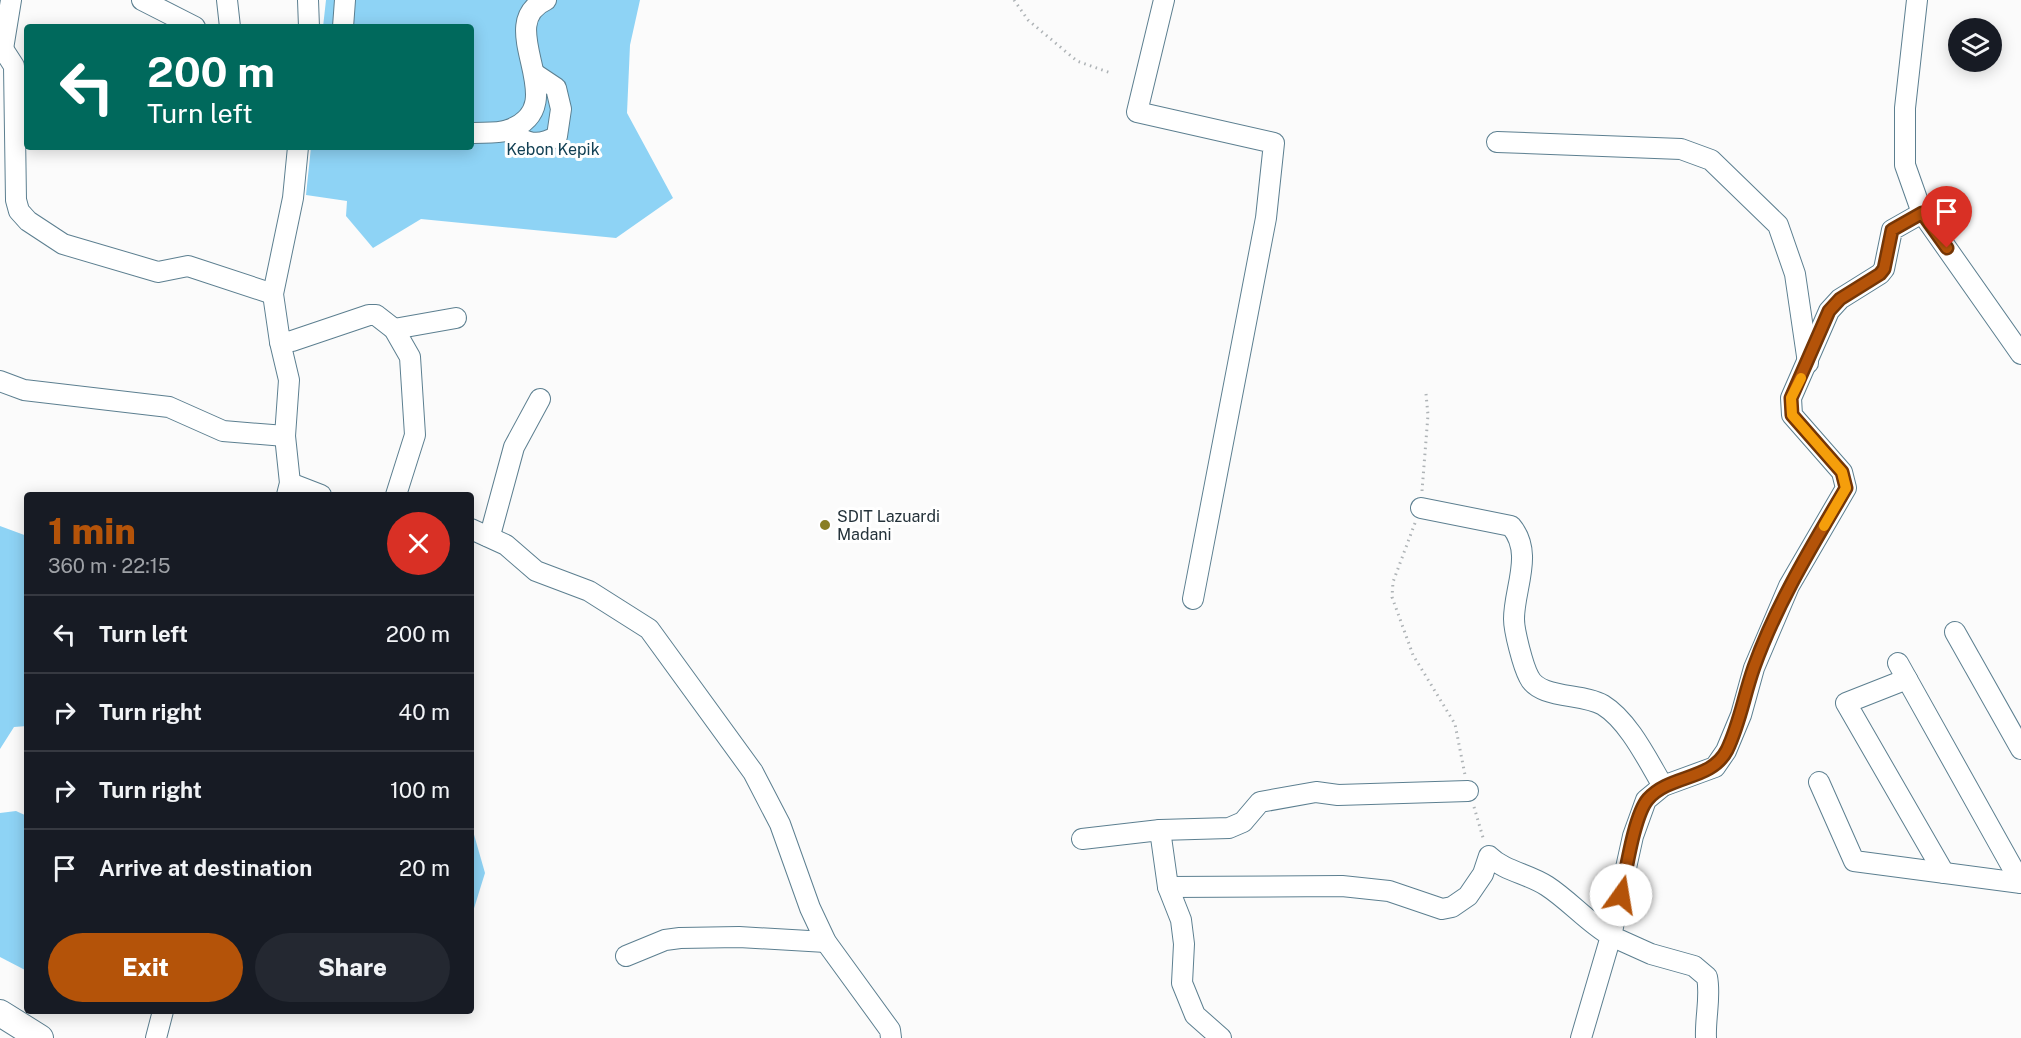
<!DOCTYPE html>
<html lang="en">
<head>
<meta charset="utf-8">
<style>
	:root { --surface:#171b24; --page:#242831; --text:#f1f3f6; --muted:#9ea1a6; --line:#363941; --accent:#b45309 }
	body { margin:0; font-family:"Public Sans",sans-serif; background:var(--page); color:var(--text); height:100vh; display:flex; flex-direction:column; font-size:22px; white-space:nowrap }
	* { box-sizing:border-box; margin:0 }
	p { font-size:20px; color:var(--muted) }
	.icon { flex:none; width:33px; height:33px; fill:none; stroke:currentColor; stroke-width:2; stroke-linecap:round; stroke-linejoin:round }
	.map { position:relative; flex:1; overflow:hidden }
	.side { position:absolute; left:24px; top:492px; width:450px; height:522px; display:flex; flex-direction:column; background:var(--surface); border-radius:6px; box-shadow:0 3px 15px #0003 }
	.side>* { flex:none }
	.top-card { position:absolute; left:24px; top:24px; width:450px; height:126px; border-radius:6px; box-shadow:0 3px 15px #0003; background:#00695c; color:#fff; overflow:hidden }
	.controls { position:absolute; left:1948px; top:18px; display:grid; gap:12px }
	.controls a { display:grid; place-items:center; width:54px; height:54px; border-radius:50%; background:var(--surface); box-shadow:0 3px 15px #0003; font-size:30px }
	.pin { position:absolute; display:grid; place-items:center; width:51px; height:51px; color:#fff; margin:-62px -26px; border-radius:50% 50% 50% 0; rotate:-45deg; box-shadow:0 0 6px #0007 }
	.pin .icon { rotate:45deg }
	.me { position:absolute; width:66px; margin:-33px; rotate:13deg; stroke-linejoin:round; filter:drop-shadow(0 0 4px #0008) }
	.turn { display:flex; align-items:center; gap:21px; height:126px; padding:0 24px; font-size:27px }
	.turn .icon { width:78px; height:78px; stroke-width:2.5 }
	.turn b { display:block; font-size:42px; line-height:51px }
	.round { display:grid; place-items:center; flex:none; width:63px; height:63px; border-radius:32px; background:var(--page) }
	.overview { display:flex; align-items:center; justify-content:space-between; height:102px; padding:0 24px }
	h1 { font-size:36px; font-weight:800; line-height:45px; color:var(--accent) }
	.cta { display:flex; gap:12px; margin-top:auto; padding:12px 24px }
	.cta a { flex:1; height:69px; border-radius:36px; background:var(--accent); color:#fff; font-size:24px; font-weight:800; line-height:69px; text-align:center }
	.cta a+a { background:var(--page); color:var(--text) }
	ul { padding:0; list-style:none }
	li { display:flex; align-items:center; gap:18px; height:78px; padding:0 24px; border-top:2px solid var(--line) }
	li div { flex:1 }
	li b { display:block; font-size:22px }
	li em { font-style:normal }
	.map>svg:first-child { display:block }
</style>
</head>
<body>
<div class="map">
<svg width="2021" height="1038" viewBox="0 0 2021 1038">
	<rect width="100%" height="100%" fill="#fbfbfb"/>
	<g fill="#8ed3f5">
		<path d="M326,0H640L630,45L627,113L673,198L616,238L421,219L373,248L346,216L347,201L306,195L311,147H471V27H323Z"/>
		<path d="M0,526L27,536V726L14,727L0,749Z"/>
		<path d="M16,811L27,816V971L0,957V813Z"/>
		<path d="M471,824L485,873L471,918Z"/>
	</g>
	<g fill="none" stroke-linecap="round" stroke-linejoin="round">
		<g stroke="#5c7f90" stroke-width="22">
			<g id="minor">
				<path d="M142,0L195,27"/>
				<path d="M227,0L230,27"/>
				<path d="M308,0L309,27"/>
				<path d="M1164,0L1137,112L1274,143L1266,218L1193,599"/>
				<path d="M1917,0L1905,108V165L1922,213L2021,354"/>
				<path d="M343,27L345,0"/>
				<path d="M0,49H3L14,66L16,200L19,211L28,221L63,244L158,272L188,266L273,294"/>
				<path d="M3,49L11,0"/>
				<path d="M508,131C526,143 537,148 557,136L561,109L556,88L535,74"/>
				<path d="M471,133C482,132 498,134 508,130C577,106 490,25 546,0"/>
				<path d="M1497,142L1681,149L1711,160L1778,225L1795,274L1808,363"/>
				<path d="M394,329L456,318"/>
				<path d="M280,342L292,341L369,315H376L394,329L410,357L415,435L396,495"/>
				<path d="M0,381L24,390L169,407L223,431L285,436"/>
				<path d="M290,483L321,495"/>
				<path d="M287,495L290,483L285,436L289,380L280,342L273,294L293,198L298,147"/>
				<path d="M1421,508L1511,526C1534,553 1514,588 1514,619C1514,631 1523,666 1529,677C1539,699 1583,693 1603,705C1629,721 1648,761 1663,786"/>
				<path d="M471,529L506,545L536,571L589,591L649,629L753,772L780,824L810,908L826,942L890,1030L891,1038"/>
				<path d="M487,536L492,528L514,447L540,399"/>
				<path d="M1955,632L2021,749"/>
				<path d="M1898,663L2021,883"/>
				<path d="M1907,679L1846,703L1944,873"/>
				<path d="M1819,782L1854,861L2021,883"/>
				<path d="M1160,830L1229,828L1243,822L1260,802L1316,792L1338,795L1468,791"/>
				<path d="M1082,839L1160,830L1168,887L1342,886L1389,891L1442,909L1452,907L1468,896L1483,874L1489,856C1504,871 1529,874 1547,886C1570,901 1587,922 1611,936L1581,1038"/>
				<path d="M1168,887L1181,920L1184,944L1182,983L1195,1015L1221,1038"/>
				<path d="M626,956L665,940L680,938L739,937L826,942"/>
				<path d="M156,1038L163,1011"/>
				<path d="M1706,1038C1705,1017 1711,997 1707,977L1694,966L1651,954L1611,936L1633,836L1646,800L1663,786L1715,767L1726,751L1741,715L1754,668L1789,586L1846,488L1842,472L1792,415L1791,398L1829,311L1840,299L1880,274L1884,269L1892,230L1922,213"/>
			</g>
		</g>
		<g stroke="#5c7f90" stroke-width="28">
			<path id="major" d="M0,1013L40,1038"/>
		</g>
		<g stroke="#aeb3b6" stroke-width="3" stroke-dasharray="1.5 4.5" stroke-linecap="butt">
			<path d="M1014,0L1028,20L1077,61L1111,73"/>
			<path d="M1422,491L1428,415L1426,394"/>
			<path d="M1415,523L1393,582L1392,597L1413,655L1455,724L1465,775"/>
			<path d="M1474,807L1484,841"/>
		</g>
		<use href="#minor" stroke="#fff" stroke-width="20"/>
		<use href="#major" stroke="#fff" stroke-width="26"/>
	</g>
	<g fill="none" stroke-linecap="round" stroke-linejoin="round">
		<g stroke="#753606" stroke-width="15">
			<path id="route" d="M1621,895C1626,872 1634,815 1648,799C1670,774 1711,781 1727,750C1740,723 1744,695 1754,667C1777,603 1812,546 1846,488L1842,472L1792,415L1791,398L1829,311L1840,299L1880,274L1884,269L1892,230L1922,213L1947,248"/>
		</g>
		<use href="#route" stroke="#b45309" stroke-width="10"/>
		<path stroke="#f59e0b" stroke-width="10" d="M1801,378L1791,398L1792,415L1842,472L1846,488L1824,526"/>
	</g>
	<circle fill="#897e24" stroke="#fff" stroke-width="2" cx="825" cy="525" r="6"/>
	<g text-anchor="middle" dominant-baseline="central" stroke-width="6" stroke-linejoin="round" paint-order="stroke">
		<g font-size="16" fill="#124054" stroke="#fff">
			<text x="553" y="149">Kebon Kepik</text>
		</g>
		<g font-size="16" fill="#24323a" stroke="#fff" text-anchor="start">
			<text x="837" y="516">SDIT Lazuardi<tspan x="837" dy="18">Madani</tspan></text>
		</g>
	</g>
</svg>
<div class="controls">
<a><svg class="icon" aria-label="layers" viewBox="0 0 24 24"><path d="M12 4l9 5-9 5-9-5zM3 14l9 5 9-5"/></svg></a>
</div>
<div class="pin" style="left:1947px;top:248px;background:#d93025"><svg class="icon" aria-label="arrive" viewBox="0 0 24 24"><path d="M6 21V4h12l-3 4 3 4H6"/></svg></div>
<svg class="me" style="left:1621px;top:895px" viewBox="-20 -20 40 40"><circle r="19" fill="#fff"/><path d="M0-13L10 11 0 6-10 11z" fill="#b45309"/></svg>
<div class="top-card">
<div class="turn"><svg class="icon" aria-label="left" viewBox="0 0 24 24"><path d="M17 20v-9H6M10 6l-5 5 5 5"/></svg><div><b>200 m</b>Turn left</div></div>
</div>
<section class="side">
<div class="overview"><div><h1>1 min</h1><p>360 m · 22:15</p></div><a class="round" style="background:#d93025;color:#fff"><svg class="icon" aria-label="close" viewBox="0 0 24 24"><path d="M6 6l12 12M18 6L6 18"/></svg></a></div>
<ul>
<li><svg class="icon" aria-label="left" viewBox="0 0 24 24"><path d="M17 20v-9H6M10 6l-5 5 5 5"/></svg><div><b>Turn left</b></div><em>200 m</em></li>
<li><svg class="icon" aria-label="right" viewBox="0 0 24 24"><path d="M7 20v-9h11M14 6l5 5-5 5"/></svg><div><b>Turn right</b></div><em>40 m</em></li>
<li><svg class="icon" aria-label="right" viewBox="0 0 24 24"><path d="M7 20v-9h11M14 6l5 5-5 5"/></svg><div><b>Turn right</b></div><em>100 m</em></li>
<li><svg class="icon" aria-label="arrive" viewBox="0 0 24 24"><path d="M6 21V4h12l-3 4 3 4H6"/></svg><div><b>Arrive at destination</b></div><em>20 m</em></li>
</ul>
<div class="cta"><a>Exit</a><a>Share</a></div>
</section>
</div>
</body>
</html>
